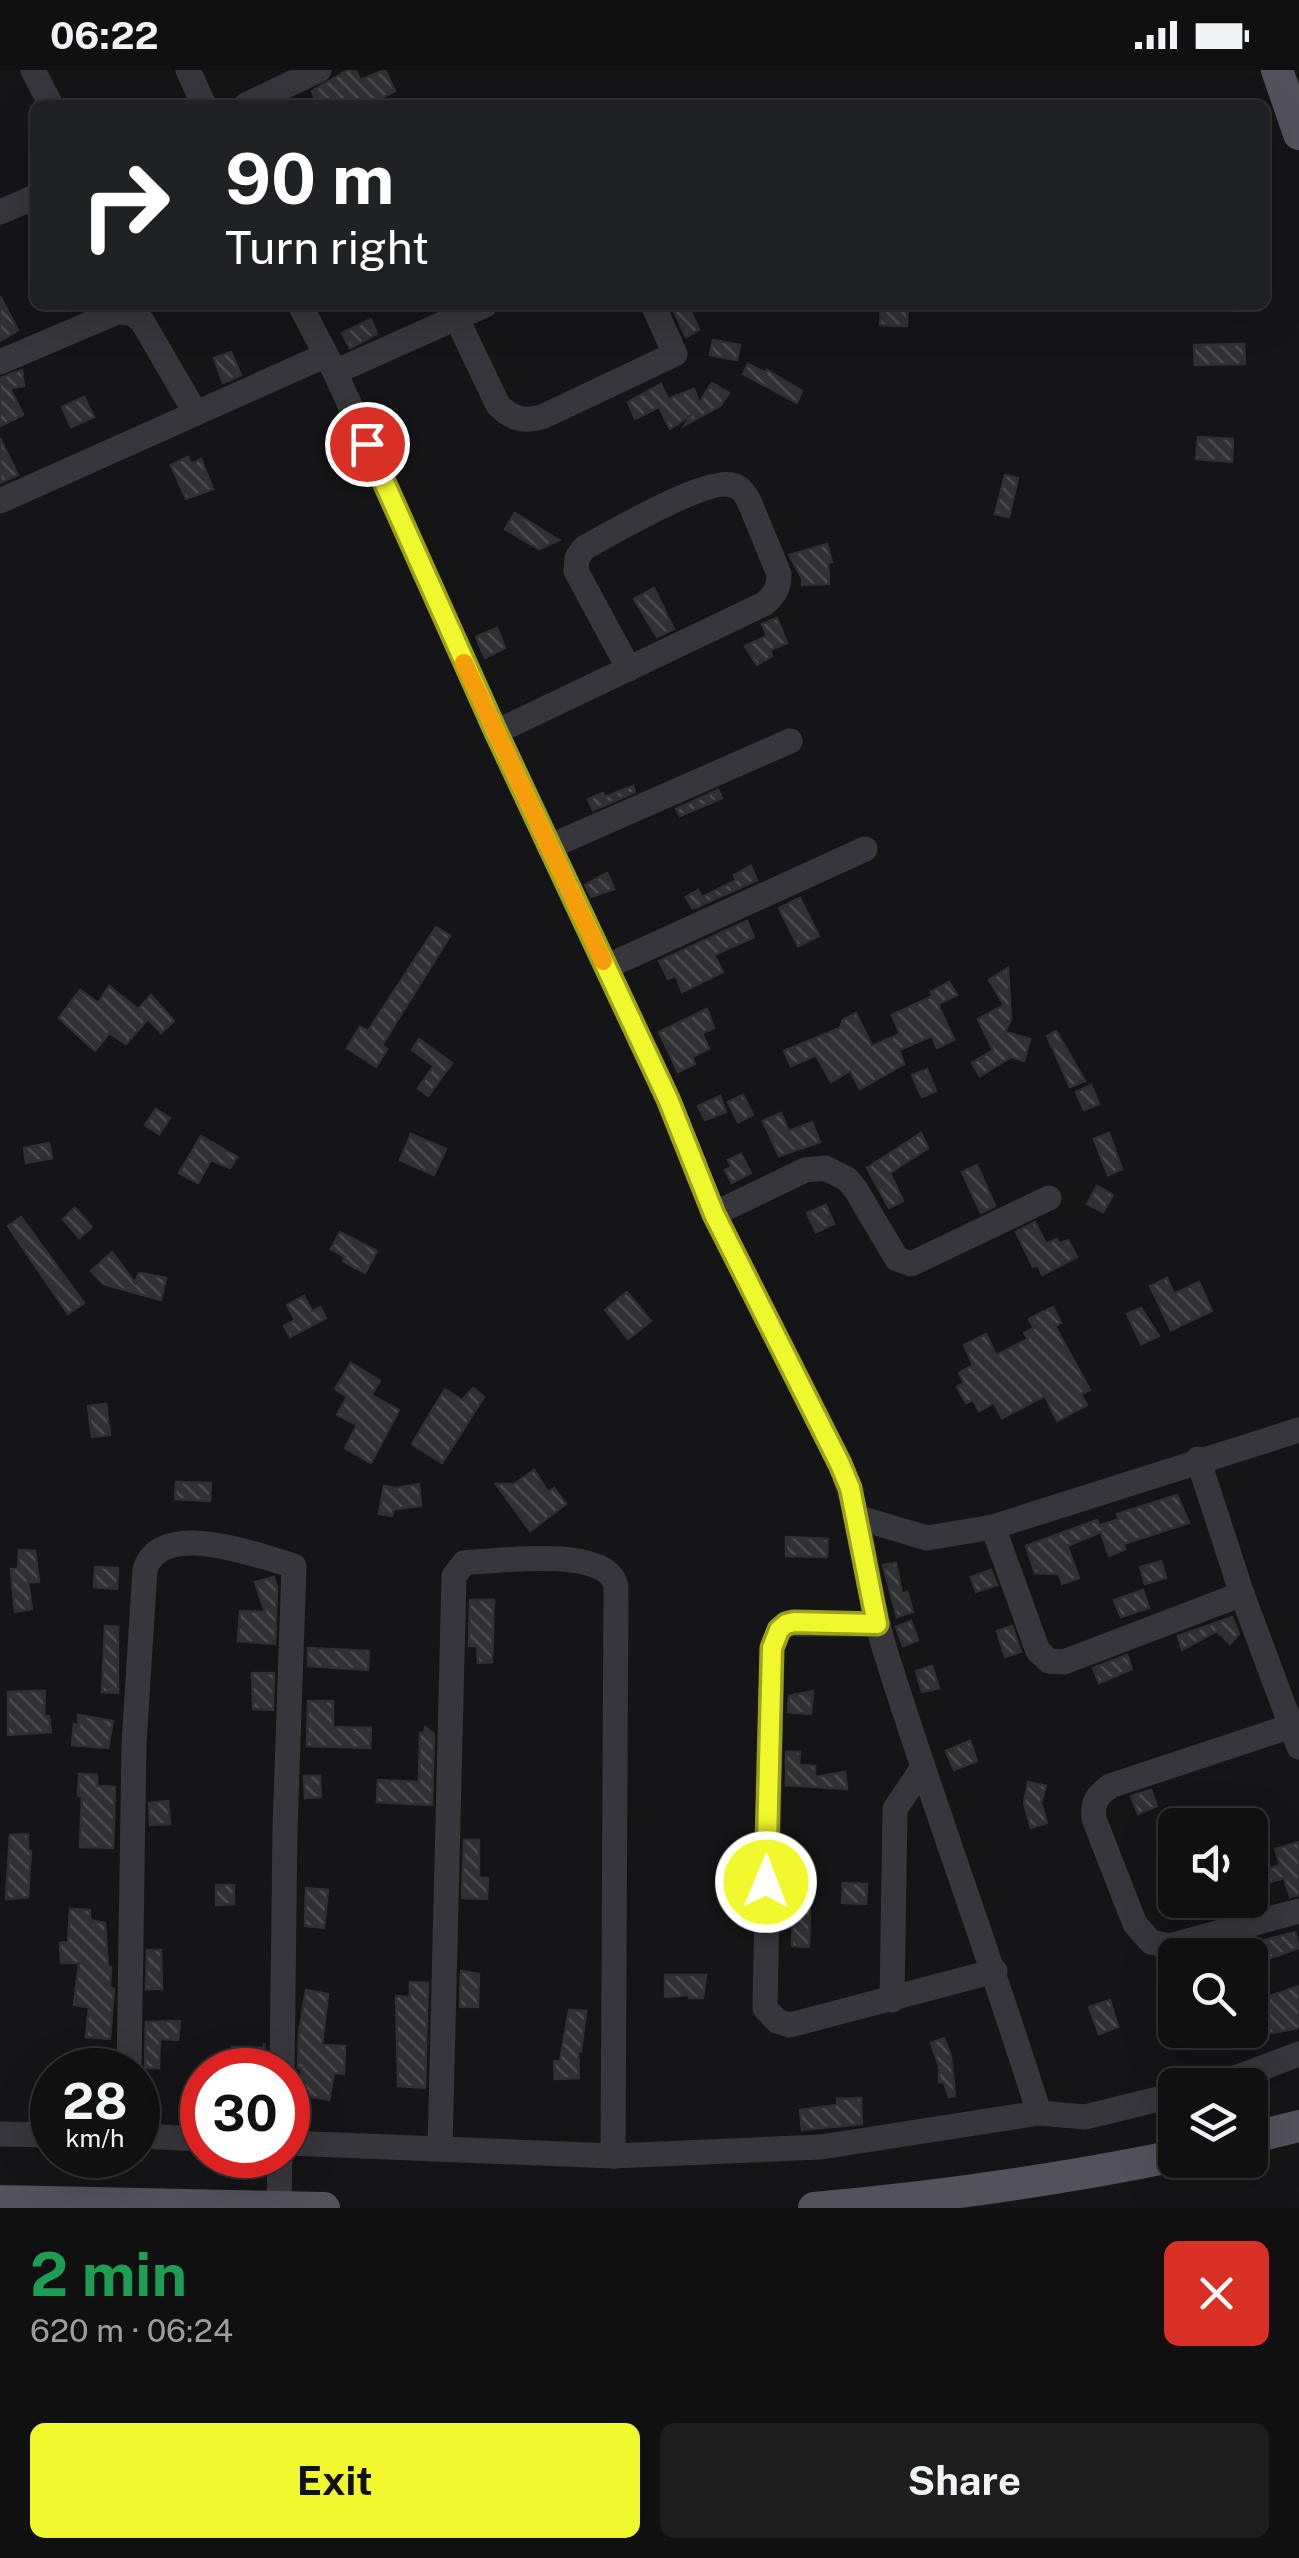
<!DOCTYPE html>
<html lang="en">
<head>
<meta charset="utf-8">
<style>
	:root { --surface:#101011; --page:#1e1e1f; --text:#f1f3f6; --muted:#9c9d9f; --line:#303031; --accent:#f0f72c }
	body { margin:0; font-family:"Public Sans",sans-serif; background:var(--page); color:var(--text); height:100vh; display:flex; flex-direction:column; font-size:38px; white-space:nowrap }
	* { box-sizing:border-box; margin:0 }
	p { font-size:32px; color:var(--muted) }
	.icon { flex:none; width:55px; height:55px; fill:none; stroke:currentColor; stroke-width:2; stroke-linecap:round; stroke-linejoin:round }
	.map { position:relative; height:2138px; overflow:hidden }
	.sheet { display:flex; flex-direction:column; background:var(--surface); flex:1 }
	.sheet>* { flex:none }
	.banner { position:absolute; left:30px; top:30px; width:1240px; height:210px; border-radius:15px; box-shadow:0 10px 40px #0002,0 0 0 2px var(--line); background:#202124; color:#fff; overflow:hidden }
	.tools { position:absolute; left:1158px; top:1738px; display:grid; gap:20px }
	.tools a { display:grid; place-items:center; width:110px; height:110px; border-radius:15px; background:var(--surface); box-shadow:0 10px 40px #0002,0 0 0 2px var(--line); font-size:50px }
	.speed { position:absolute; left:30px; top:1978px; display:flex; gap:20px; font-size:50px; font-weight:700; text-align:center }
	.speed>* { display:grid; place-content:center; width:130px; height:130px; border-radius:50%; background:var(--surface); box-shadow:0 10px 40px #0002,0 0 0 2px var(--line); line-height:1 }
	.speed small { font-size:25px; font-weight:400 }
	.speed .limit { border:15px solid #d22; background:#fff; color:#111 }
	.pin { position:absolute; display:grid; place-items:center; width:85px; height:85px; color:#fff; margin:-42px; border:5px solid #fff; border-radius:50%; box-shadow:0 2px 10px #0007 }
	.me { position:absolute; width:110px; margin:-55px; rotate:1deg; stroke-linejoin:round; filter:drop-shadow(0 0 8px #0008) }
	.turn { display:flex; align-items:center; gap:35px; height:210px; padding:0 30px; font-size:45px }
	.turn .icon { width:130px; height:130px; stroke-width:2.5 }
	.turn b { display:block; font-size:70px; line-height:85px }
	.round { display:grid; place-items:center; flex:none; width:105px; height:105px; border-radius:15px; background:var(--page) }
	.overview { display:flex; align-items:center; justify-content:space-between; height:170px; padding:0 30px }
	h1 { font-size:60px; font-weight:700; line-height:75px; color:#1e9e55 }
	.button { display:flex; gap:20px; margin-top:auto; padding:20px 30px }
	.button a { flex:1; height:115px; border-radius:15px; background:var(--accent); color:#111; font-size:40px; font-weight:700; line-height:115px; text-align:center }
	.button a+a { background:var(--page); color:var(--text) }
	.status { display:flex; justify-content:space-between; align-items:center; height:70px; padding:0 50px; background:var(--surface); direction:ltr }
	.status svg { height:28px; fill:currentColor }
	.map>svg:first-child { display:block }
</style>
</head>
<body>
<div class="status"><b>06:22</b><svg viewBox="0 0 49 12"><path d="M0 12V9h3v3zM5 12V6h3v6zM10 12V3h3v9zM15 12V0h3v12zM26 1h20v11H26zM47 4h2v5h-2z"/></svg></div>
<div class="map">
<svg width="1299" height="2138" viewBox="0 0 1299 2138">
	<defs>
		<pattern id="building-back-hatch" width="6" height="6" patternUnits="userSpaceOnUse" patternTransform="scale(2.5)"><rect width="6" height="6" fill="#313033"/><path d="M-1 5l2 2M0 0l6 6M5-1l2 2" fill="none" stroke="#4c4b4e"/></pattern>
	</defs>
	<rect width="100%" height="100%" fill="#151517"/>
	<g fill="url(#building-back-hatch)" stroke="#302f33" stroke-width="2.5">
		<path d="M348,0H356L360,10L385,0L395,21L368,35H317L312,21Z"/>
		<path d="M0,226L18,260L0,271Z"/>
		<path d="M671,235H688L699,260L686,267Z"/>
		<path d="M881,235H908L907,256L880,255Z"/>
		<path d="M371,249L377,264L350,278L342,263Z"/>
		<path d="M713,270L740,275L737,290L710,285Z"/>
		<path d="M1244,274L1245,294L1195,295L1194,275Z"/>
		<path d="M231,282L241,305L223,313L214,288Z"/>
		<path d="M748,294L766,303L767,300L802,321L797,333L743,304Z"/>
		<path d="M22,300L24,316L10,318L23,345L0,356V308Z"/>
		<path d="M712,313L729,323L720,336L685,355L692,344L670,359L659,337L635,349L628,332L661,314L668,329L694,319L699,333Z"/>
		<path d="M84,327L94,347L71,357L62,337Z"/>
		<path d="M1198,367L1233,369L1232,392L1196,389Z"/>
		<path d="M0,368L18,405L0,413Z"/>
		<path d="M188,387L191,394L201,389L213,419L186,429L171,395Z"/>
		<path d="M1005,405L1018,408L1009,447L995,444Z"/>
		<path d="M515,443L559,470L539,479L505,459Z"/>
		<path d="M827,474L832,492L828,493L829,514L802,515V508L789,485Z"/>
		<path d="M654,518L674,559L657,567L634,529Z"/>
		<path d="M777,548L787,573L770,580L772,586L757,595L745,576L767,566L762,554Z"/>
		<path d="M497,558L505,578L485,588L476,567Z"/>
		<path d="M633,716L635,722L593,740L588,729L603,723L605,727Z"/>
		<path d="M718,720L722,728L680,746L676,739Z"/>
		<path d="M751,796L757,810L693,839L686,827L698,820L702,827L736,810L734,805Z"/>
		<path d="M607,803L614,819L591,827L585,815Z"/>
		<path d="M800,828L819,866L798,876L779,838Z"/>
		<path d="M747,851L754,867L714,885L723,902L682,922L676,906L668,909L659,891Z"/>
		<path d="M436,857L450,866L382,975L387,979L376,997L347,978L360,957L368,961Z"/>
		<path d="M1008,898L1011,949L1005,962L1030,969L1024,991L1011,987L980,1006L972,993L993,980L978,949L1004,935L989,910Z"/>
		<path d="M949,912L957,925L938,934L954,970L937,978L932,966L899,980L904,994L860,1019L850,1001L831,1012L816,985L791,996L784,981L840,958L843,950L856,943L872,976L900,964L892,945L933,926L931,922Z"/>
		<path d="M109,916L138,939L151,925L174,951L161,963L148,949L126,974L109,963L95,981L59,948L80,920L98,933Z"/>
		<path d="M707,939L714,958L702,963L709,979L692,987L695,994L678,1002L659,962Z"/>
		<path d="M1056,961L1085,1011L1070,1017L1047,966Z"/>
		<path d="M419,969L452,993L428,1026L418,1018L434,996L412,980Z"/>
		<path d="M927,999L936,1021L922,1027L912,1005Z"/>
		<path d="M1091,1015L1099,1034L1084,1040L1076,1022Z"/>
		<path d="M743,1025L753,1045L738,1052L728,1032Z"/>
		<path d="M720,1026L726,1042L705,1050L698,1036Z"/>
		<path d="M156,1039L170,1048L159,1064L145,1055Z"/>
		<path d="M781,1043L789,1061L812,1052L820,1072L779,1086L763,1051Z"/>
		<path d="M921,1063L928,1078L890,1103L903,1131L889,1138L867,1098Z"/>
		<path d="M1109,1063L1122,1099L1108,1105L1094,1069Z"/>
		<path d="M411,1064L446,1079L434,1105L400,1090Z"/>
		<path d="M201,1066L237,1087L230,1098L211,1090L198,1113L179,1103Z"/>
		<path d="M49,1073L52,1088L26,1093L24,1078Z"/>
		<path d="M741,1084L751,1103L732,1113L725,1100L732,1097L728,1090Z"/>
		<path d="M977,1095L995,1136L981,1143L962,1102Z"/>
		<path d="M1097,1116L1113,1125L1103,1142L1087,1134Z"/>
		<path d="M826,1135L834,1154L816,1162L807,1143Z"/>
		<path d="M75,1138L92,1157L79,1168L63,1149Z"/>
		<path d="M21,1147L84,1233L68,1244L8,1156Z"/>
		<path d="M1035,1152L1046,1174L1057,1169L1059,1174L1068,1170L1077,1187L1042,1205L1038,1195L1033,1197L1016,1162Z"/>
		<path d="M340,1162L377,1181L365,1203L343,1191L345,1187L331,1179Z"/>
		<path d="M112,1182L135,1213L139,1203L166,1208L161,1230L103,1214L91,1201Z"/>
		<path d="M1167,1208L1174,1224L1199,1212L1212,1241L1171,1260L1150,1216Z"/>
		<path d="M627,1222L651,1251L628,1269L605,1240Z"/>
		<path d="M304,1226L312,1241L320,1237L326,1248L290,1267L284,1256L295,1250L287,1235Z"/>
		<path d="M1053,1237L1061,1253L1055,1256L1090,1320L1081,1324L1087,1335L1057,1351L1045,1326L1002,1348L994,1333L979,1341L973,1330L966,1333L957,1317L964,1313L959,1303L973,1295L964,1275L986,1264L996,1285L1028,1269L1024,1263L1034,1258L1029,1249Z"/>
		<path d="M1141,1238L1159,1266L1141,1274L1127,1244Z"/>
		<path d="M351,1293L380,1311L371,1325L399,1340L371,1393L345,1378L357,1355L337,1345L347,1327L335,1319Z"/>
		<path d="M473,1318L484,1327L442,1393L412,1374L445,1319L462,1330Z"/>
		<path d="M106,1334L110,1365L92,1367L88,1336Z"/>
		<path d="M534,1400L548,1422L554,1418L566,1434L530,1461L496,1414H514Z"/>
		<path d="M176,1412L211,1413L210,1431L175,1429Z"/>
		<path d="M419,1414L421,1436L394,1439L392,1446L379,1444L384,1416L396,1418Z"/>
		<path d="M1177,1425L1189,1453L1123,1474L1125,1479L1109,1486L1101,1462L1067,1476L1079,1508L1062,1514L1059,1504L1035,1503L1026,1476L1097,1450L1099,1456L1119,1449L1117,1444Z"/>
		<path d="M786,1467L828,1469L827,1487L786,1486Z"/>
		<path d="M19,1480L35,1481L39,1512H28L32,1539L15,1542L11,1499H18Z"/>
		<path d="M1161,1491L1166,1508L1145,1514L1140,1497Z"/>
		<path d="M896,1493L902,1524L907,1522L913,1542L897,1547L883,1495Z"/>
		<path d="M95,1497L118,1498L117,1519L94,1517Z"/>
		<path d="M991,1500L997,1515L976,1522L971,1507Z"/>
		<path d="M274,1507L277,1518L275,1574L238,1571L240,1541L265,1542L255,1512Z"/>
		<path d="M1143,1520L1149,1538L1121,1547L1114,1530Z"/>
		<path d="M470,1530H494L492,1592L478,1593L477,1576H469Z"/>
		<path d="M1232,1547L1239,1564L1230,1574L1217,1561L1182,1580L1178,1566Z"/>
		<path d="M911,1551L918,1570L903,1576L896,1557Z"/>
		<path d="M105,1556L118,1557V1623L102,1622Z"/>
		<path d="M1012,1556L1021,1582L1005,1587L997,1561Z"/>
		<path d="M308,1578L369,1581L368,1600L308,1596Z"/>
		<path d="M1127,1585L1132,1599L1099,1613L1093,1598Z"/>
		<path d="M932,1596L939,1618L922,1622L916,1601Z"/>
		<path d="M252,1603H274L273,1640L253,1639Z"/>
		<path d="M31,1621H45L44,1646H49L51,1662L8,1665V1622Z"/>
		<path d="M813,1621L811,1644L788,1642L789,1626Z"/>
		<path d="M308,1631H333V1657L371,1658L370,1678L307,1676Z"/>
		<path d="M78,1645L113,1651L108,1678L72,1675L74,1654L79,1655Z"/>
		<path d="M425,1657L434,1664L432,1735L377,1732L378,1710L419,1712L420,1663H424Z"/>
		<path d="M970,1671L977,1691L954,1700L946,1681Z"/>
		<path d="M786,1682H800L799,1695L815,1696V1707L845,1702L847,1719L786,1715Z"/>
		<path d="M79,1704L97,1705V1716L115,1717L113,1778L80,1777L82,1726H78Z"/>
		<path d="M304,1706H320L321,1727L305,1728Z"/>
		<path d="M1028,1712L1046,1716L1041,1733L1047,1753L1031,1758L1024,1733Z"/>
		<path d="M1151,1720L1157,1736L1138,1744L1131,1726Z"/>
		<path d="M168,1731L170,1754L150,1755L149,1733Z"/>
		<path d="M28,1764V1780L31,1781L28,1827L6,1829L10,1765Z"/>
		<path d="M464,1770H479V1808H488L487,1829L462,1828Z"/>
		<path d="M1299,1772V1825L1290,1827L1284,1808L1250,1818V1805L1280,1795L1275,1779Z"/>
		<path d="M843,1813L867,1814L866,1834L842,1833Z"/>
		<path d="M216,1815H234V1834L216,1835Z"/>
		<path d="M306,1818L328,1820L324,1858L305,1856Z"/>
		<path d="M70,1839L90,1840V1850L105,1853L108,1897H111L110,1918L114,1919L110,1969L86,1967L89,1937L74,1935L79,1893H61L60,1873L68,1872Z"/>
		<path d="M793,1839L810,1840L809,1877L792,1876Z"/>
		<path d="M1295,1862L1299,1878L1250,1895V1874Z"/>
		<path d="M147,1880H161L162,1919H146Z"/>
		<path d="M461,1901L479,1904L478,1937H460Z"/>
		<path d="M665,1905H706L703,1928H689V1925L665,1927Z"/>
		<path d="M410,1912L428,1913L425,2018L398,2016L396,1926L410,1927Z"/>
		<path d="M1299,1916V1958L1265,1964L1256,1931Z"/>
		<path d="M306,1920L328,1924L322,1975L345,1976L344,2004L334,2003L329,2030L298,2024L302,1998H298L299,1963Z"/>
		<path d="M1110,1930L1118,1957L1099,1964L1089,1937Z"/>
		<path d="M569,1940L586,1941L581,1981H578L579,2008L555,2009L554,1991H560Z"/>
		<path d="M180,1951L178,1970L160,1969L159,1998H145L146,1952Z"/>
		<path d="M944,1968L951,1986L955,2026L949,2027L944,2012H939V1996L931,1973Z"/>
		<path d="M264,1973L266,1999L231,1998L232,1977L264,1978Z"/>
		<path d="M861,2028L862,2054L802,2060L800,2040L837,2035V2029Z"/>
	</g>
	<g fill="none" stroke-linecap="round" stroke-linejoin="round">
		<g stroke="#37363c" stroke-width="25">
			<path d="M33,0L51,35"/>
			<path d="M188,0L204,35"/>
			<path d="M246,35L319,0"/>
			<path d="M0,142L35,127"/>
			<path d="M300,235L335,302L496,662L668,1029L714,1144L840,1394C864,1453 866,1519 885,1580C933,1735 991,1888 1039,2043"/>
			<path d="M457,249L498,335C512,349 523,352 542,347L675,284L653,235"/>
			<path d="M0,292L117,242L131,243L142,251L195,342"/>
			<path d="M335,302L485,235"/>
			<path d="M0,431L326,285"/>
			<path d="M496,662L764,534C775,525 779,518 779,504L749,431C745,424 741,417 732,415C706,407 610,464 584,478L577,488L576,501L629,599"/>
			<path d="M549,777L790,671"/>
			<path d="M606,897L865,779"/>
			<path d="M714,1144L805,1100L825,1098L847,1109L856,1120L897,1189L911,1194L1049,1128"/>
			<path d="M1198,1389L1242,1524L1299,1677"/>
			<path d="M856,1447L927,1468L993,1457L1299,1360"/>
			<path d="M993,1457L1038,1581L1049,1591L1064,1592L1242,1524"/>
			<path d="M877,1554H786L779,1560L772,1578L765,1938L777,1951L790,1955L995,1901"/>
			<path d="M1291,1656L1110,1716C1097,1726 1092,1732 1094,1749L1135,1854L1151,1872L1169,1876L1299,1841"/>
			<path d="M892,1930L895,1739L922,1699"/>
			<path d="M129,2000L134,1674L145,1499C162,1448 259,1486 294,1496L285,1759L282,2000"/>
			<path d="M1217,2015L1299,1984"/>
			<path d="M0,2064L52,2065"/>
			<path d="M138,2066L202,2069"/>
			<path d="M288,2073L613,2086L821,2077L1039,2043L1085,2047L1175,2025"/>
			<path d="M440,2078L454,1506L464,1493L472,1492C504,1491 607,1476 616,1516L613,2086"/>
			<path d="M279,2137L280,2085"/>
		</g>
		<g stroke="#53515b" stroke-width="32">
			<path d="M1277,0L1299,64"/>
			<path d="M1250,2068L1299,2056"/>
			<path d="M0,2131L324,2138"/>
			<path d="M814,2138C939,2127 1052,2111 1175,2086"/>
		</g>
	</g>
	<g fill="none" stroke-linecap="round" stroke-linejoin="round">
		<g stroke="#9ca11d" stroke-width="25">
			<path id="route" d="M367,374L496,662L668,1029L714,1144L840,1394L850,1418L877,1554L794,1552L786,1554L779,1560L772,1578L766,1812"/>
		</g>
		<use href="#route" stroke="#f0f72c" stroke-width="18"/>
		<path stroke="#f59e0b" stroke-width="18" d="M464,593L603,891"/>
	</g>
</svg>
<div class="tools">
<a><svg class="icon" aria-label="sound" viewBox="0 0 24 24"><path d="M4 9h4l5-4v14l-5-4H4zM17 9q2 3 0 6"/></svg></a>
<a><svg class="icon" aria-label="search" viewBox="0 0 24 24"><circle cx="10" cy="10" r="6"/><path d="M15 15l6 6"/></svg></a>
<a><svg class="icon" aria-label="layers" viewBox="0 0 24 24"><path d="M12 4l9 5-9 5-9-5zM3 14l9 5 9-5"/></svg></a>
</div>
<div class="speed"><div>28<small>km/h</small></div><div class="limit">30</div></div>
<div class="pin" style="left:367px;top:374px;background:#d93025"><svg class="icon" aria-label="arrive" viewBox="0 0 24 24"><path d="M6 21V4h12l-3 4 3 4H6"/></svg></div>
<svg class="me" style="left:766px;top:1812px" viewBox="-20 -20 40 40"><circle r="17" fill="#f0f72c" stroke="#fff" stroke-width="3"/><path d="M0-11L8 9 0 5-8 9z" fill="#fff"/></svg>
<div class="banner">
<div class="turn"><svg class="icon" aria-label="right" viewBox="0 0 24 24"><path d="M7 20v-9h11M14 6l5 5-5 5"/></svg><div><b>90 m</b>Turn right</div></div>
</div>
</div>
<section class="sheet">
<div class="overview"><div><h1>2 min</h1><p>620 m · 06:24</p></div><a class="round" style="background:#d93025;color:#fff"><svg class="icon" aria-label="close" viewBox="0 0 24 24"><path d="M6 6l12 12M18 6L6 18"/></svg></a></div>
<div class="button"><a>Exit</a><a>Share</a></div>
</section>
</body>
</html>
